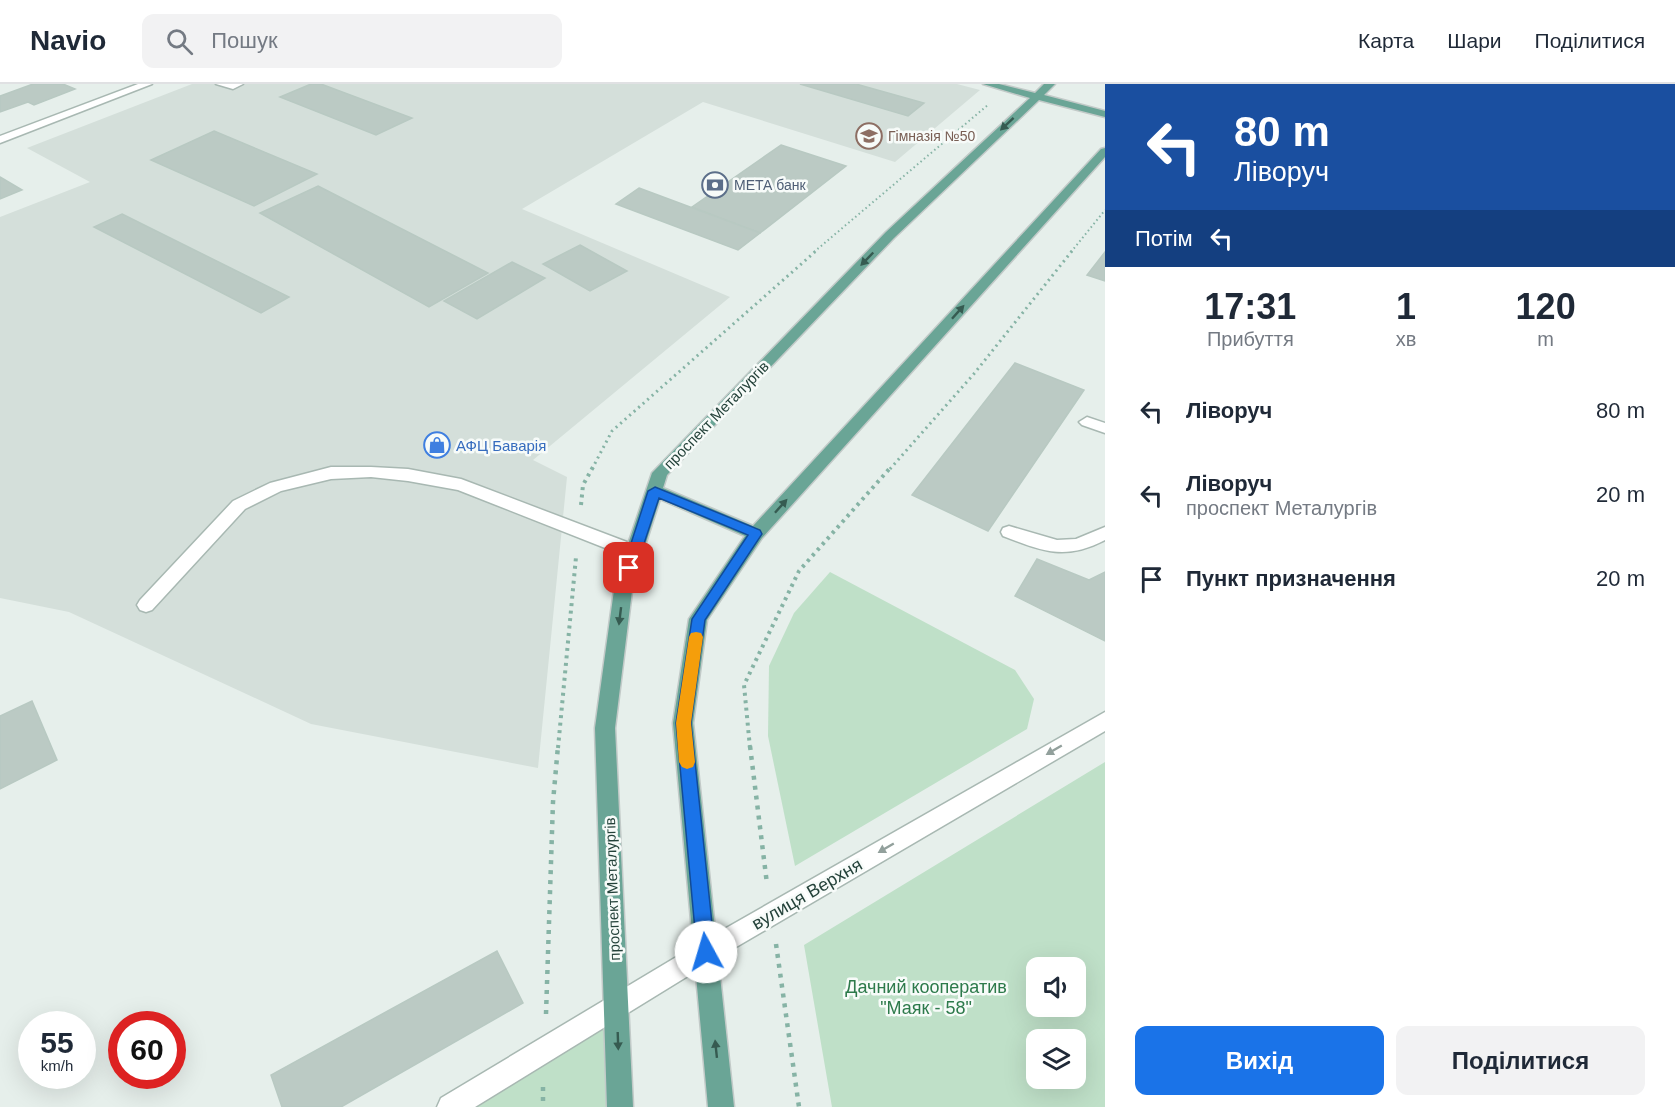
<!DOCTYPE html>
<html lang="uk">
<head>
<meta charset="utf-8">
<style>
	:root { --surface:#fff; --page:#f2f2f3; --text:#1f2937; --muted:#747a83; --line:#e0e1e3; --accent:#1a73e8 }
	body { margin:0; font-family:Helvetica,sans-serif; background:var(--page); color:var(--text); height:100vh; display:flex; flex-direction:column; font-size:22px; white-space:nowrap }
	* { box-sizing:border-box; margin:0 }
	p { font-size:20px; color:var(--muted) }
	.icon { flex:none; width:33px; height:33px; fill:none; stroke:currentColor; stroke-width:2; stroke-linecap:round; stroke-linejoin:round }
	.map { position:relative; flex:1; overflow:hidden }
	.drawer { display:flex; flex-direction:column; background:var(--surface); width:570px }
	.drawer>* { flex:none }
	.banner { background:#1a4fa0; color:#fff; overflow:hidden }
	.tools { position:absolute; left:1026px; top:873px; display:grid; gap:12px }
	.tools a { display:grid; place-items:center; width:60px; height:60px; border-radius:12px; background:var(--surface); box-shadow:0 6px 24px #0002; font-size:30px }
	.speed { position:absolute; left:18px; top:927px; display:flex; gap:12px; font-size:30px; font-weight:700; text-align:center }
	.speed>* { display:grid; place-content:center; width:78px; height:78px; border-radius:50%; background:var(--surface); box-shadow:0 6px 24px #0002; line-height:1 }
	.speed small { font-size:15px; font-weight:400 }
	.speed .limit { border:9px solid #d22; background:#fff; color:#111 }
	.pin { position:absolute; display:grid; place-items:center; width:51px; height:51px; color:#fff; margin:-26px; border-radius:12px; box-shadow:0 3px 9px #0006 }
	.me { position:absolute; width:66px; margin:-33px; rotate:354deg; stroke-linejoin:round; filter:drop-shadow(0 0 4px #0008) }
	.turn { display:flex; align-items:center; gap:21px; height:126px; padding:0 30px; font-size:27px }
	.turn .icon { width:78px; height:78px; stroke-width:2.5 }
	.turn b { display:block; font-size:42px; line-height:51px }
	.then { display:flex; align-items:center; height:57px; padding:0 30px; background:#0003; gap:12px; font-size:22px }
	.eta { display:flex; justify-content:space-evenly; align-items:center; height:102px; text-align:center }
	.eta b { font-size:36px; font-weight:600; line-height:42px }
	.cta { display:flex; gap:12px; margin-top:auto; padding:12px 30px }
	.cta a { flex:1; height:69px; border-radius:12px; background:var(--accent); color:#fff; font-size:24px; font-weight:600; line-height:69px; text-align:center }
	.cta a+a { background:var(--page); color:var(--text) }
	ul { padding:0; list-style:none }
	li { display:flex; align-items:center; gap:18px; height:84px; padding:0 30px }
	li div { flex:1 }
	li b { display:block; font-size:22px }
	li em { font-style:normal }
	header { display:flex; align-items:center; gap:36px; box-sizing:border-box; height:84px; padding:0 30px; background:var(--surface); border-bottom:2px solid var(--line) }
	header strong { font-size:28px }
	nav { display:flex; gap:33px; margin-inline-start:auto; font-size:21px }
	.search { width:420px; height:54px; background:var(--page); display:flex; align-items:center; gap:15px; box-sizing:border-box; padding:0 21px; border-radius:12px; color:var(--muted); font-size:22px }
	main { display:flex; flex:1; min-height:0 }
	.map>svg:first-child { display:block }
</style>
</head>
<body>
<header>
<strong>Navio</strong>
<div class="search"><svg class="icon" aria-label="search" viewBox="0 0 24 24"><circle cx="10" cy="10" r="6"/><path d="M15 15l6 6"/></svg>Пошук</div>
<nav><a>Карта</a><a>Шари</a><a>Поділитися</a></nav>
</header>
<main>
<div class="map">
<svg width="1105" height="1023" viewBox="0 0 1105 1023">
	<rect width="100%" height="100%" fill="#e6efeb"/>
	<path fill="#d4dfda" d="M192,0H957L980,6L895,78L703,18L522,125L730,213L533,376L567,393L538,684L311,640L69,528L0,514V133L90,98L27,64Z"/>
	<g fill="#bfe0c8" fill-rule="evenodd">
		<path d="M830,488L1015,586L1034,615L1027,645L795,782L768,652L769,582L794,529Z"/>
		<path d="M1105,678V1023H832L804,861ZM1036,884H1076V922H1036ZM1036,956H1076V994H1036Z"/>
		<path d="M617,924L620,1023H447Z"/>
	</g>
	<g fill="#bbcac4" stroke="#b8c9c2" stroke-width="1.5">
		<path d="M33,0H63L75,5L34,21L28,18L0,28V12Z"/>
		<path d="M311,0H321L412,34L376,51L280,13Z"/>
		<path d="M800,0H856L924,19L908,32Z"/>
		<path d="M214,47L317,90L254,122L151,76Z"/>
		<path d="M781,61L846,82L760,149L692,123Z"/>
		<path d="M0,93L22,106L0,115Z"/>
		<path d="M318,102L488,189L429,223L260,129Z"/>
		<path d="M639,104L760,149L738,166L616,120Z"/>
		<path d="M122,130L289,213L261,229L94,143Z"/>
		<path d="M580,161L627,187L590,207L543,180Z"/>
		<path d="M1105,168V197L1087,191Z"/>
		<path d="M512,178L545,194L477,235L444,217Z"/>
		<path d="M1015,279L1084,306L988,447L912,411Z"/>
		<path d="M1037,475L1089,496L1105,488V557L1015,512Z"/>
		<path d="M32,617L57,676L0,705V632Z"/>
		<path d="M497,867L523,919L341,1023H282L271,991Z"/>
	</g>
	<g fill="none" stroke-linecap="round" stroke-linejoin="round">
		<g stroke="#a8b8b2" stroke-width="3">
			<g id="minor">
				<path d="M138,0H152L0,59V52Z"/>
				<path d="M216,0H243L233,5Z"/>
				<path d="M1087,333L1105,339V349L1082,341L1079,338Z"/>
				<path d="M331,383H371L408,385L461,395L640,463L643,468L640,473L634,474L628,473L458,406L408,397L371,393L331,395L281,407L245,425L152,526L146,528L140,526L137,521L140,516L233,417L270,399Z"/>
				<path d="M1009,442L1057,456L1076,455L1105,443V456C1065,477 1042,467 1003,452L1001,448L1003,444Z"/>
				<path d="M1105,628V647L714,876L475,1023H437L441,1014L698,860Z"/>
			</g>
		</g>
		<g stroke="#c2cac8" stroke-width="3">
			<path id="major" d="M983,0H999L1035,9L1044,0H1055L1044,11L1105,27V33L1039,16L894,154L667,391L663,404L753,442L1101,65L1105,64V73L762,454L707,536L693,639L734,1023H708L673,639L689,535L745,452L660,415L633,499L615,644L633,1023H607L595,644L615,499L652,389L886,148L1030,14Z"/>
		</g>
		<g stroke="#86b3a5" stroke-width="2" stroke-dasharray="1.5 3" stroke-linecap="butt">
			<path d="M814,168L989,20"/>
			<path d="M1071,168L1105,126"/>
		</g>
		<g stroke="#86b3a5" stroke-width="3" stroke-dasharray="2 4" stroke-linecap="butt">
			<path d="M592,385L612,347L816,167"/>
			<path d="M890,385L973,291L1072,167"/>
		</g>
		<g stroke="#86b3a5" stroke-width="4" stroke-dasharray="3 4.5" stroke-linecap="butt">
			<path d="M581,421L583,401L593,383"/>
			<path d="M558,664L576,473"/>
			<path d="M750,664L744,601L799,487L891,383"/>
		</g>
		<g stroke="#86b3a5" stroke-width="4.5" stroke-dasharray="4 6" stroke-linecap="butt">
			<path d="M750,662L767,800"/>
			<path d="M776,860L799,1023"/>
			<path d="M546,930L553,718L558,662"/>
			<path d="M543,1003V1023"/>
		</g>
		<use href="#minor" fill="#fff" fill-rule="evenodd"/>
		<use href="#major" fill="#6aa596" fill-rule="evenodd"/>
	</g>
	<defs><path id="oneway-solid" d="M-6-.8H1V-3.2L6.5 0L1 3.2V.8H-6Z" transform="scale(1.5)"/></defs>
	<g fill="#365b51">
		<use href="#oneway-solid" transform="translate(1007 40) rotate(137)"/>
		<use href="#oneway-solid" transform="translate(867 175) rotate(134)"/>
		<use href="#oneway-solid" transform="translate(958 228) rotate(-48)"/>
		<use href="#oneway-solid" transform="translate(781 422) rotate(-48)"/>
		<use href="#oneway-solid" transform="translate(620 532) rotate(97)"/>
		<use href="#oneway-solid" transform="translate(618 957) rotate(88)"/>
		<use href="#oneway-solid" transform="translate(716 965) rotate(-96)"/>
	</g>
	<g fill="#92a09c">
		<use href="#oneway-solid" transform="translate(1054 666) rotate(150)"/>
		<use href="#oneway-solid" transform="translate(886 764) rotate(150)"/>
	</g>
	<path fill="#1a73e8" stroke="#114b97" stroke-width="1.5" d="M655,403L760,446L762,450L705,536L691,639L715,868L713,875L706,877L700,875L697,868L676,639L692,535L748,451L659,414L636,484L629,489L625,487L623,484L648,407Z"/>
	<path fill="#f59e0b" d="M696,548L701,549L703,553L691,639L695,678L693,683L687,685L682,683L679,678L676,639L689,553L691,549Z"/>
	<defs>
		<g id="school-ring" transform="scale(1.35)"><circle r="9.5" fill="#f7fbf9" stroke="#8d6e63" stroke-width="1.5"/><path d="M0-5L7-2L0 1L-7-2ZM-4 1L0 2.5L4 1V4Q0 6-4 4Z" fill="#8d6e63"/></g>
		<g id="bank-ring" transform="scale(1.35)"><circle r="9.5" fill="#f7fbf9" stroke="#5c6f8a" stroke-width="1.5"/><path d="M-6-4H6V4H-6ZM0-2.3a2.3 2.3 0 1 0 0 4.6a2.3 2.3 0 1 0 0-4.6Z" fill="#5c6f8a"/></g>
		<g id="shop-ring" transform="scale(1.35)"><circle r="9.5" fill="#f7fbf9" stroke="#3f7fe0" stroke-width="1.5"/><path d="M-5-2.5h2.3a2.7 3.5 0 0 1 5.4 0H5L5.5 6h-11ZM-1.5-2.5h3a1.5 2.3 0 0 0-3 0Z" fill="#3f7fe0"/></g>
	</defs>
	<g fill-rule="evenodd">
		<use href="#school-ring" x="869" y="52"/>
		<use href="#bank-ring" x="715" y="101"/>
		<use href="#shop-ring" x="437" y="361"/>
	</g>
	<g text-anchor="middle" dominant-baseline="central" stroke-width="5" stroke-linejoin="round" paint-order="stroke">
		<g font-size="14" fill="#785e54" stroke="#f7fbf9" text-anchor="start">
			<text x="888" y="52">Гімназія №50</text>
		</g>
		<g font-size="14" fill="#4e5e75" stroke="#f7fbf9" text-anchor="start">
			<text x="734" y="101">МЕТА банк</text>
		</g>
		<g font-size="15" fill="#24423a" stroke="#f7fbf9">
			<text transform="translate(716 331) rotate(-46)">проспект Металургів</text>
			<text transform="translate(612 805) rotate(-92)">проспект Металургів</text>
		</g>
		<g font-size="15" fill="#366cbe" stroke="#f7fbf9" text-anchor="start">
			<text x="456" y="361">АФЦ Баварiя</text>
		</g>
		<g font-size="18" fill="#24423a" stroke="#f7fbf9">
			<text transform="translate(807 810) rotate(-30)">вулиця Верхня</text>
		</g>
		<g font-size="18" fill="#2d7a4b" stroke="#f7fbf9">
			<text x="926" y="903">Дачний кооператив<tspan x="926" dy="21">"Маяк - 58"</tspan></text>
		</g>
	</g>
</svg>
<div class="tools">
<a><svg class="icon" aria-label="sound" viewBox="0 0 24 24"><path d="M4 9h4l5-4v14l-5-4H4zM17 9q2 3 0 6"/></svg></a>
<a><svg class="icon" aria-label="layers" viewBox="0 0 24 24"><path d="M12 4l9 5-9 5-9-5zM3 14l9 5 9-5"/></svg></a>
</div>
<div class="speed"><div>55<small>km/h</small></div><div class="limit">60</div></div>
<div class="pin" style="left:629px;top:484px;background:#d93025"><svg class="icon" aria-label="arrive" viewBox="0 0 24 24"><path d="M6 21V4h12l-3 4 3 4H6"/></svg></div>
<svg class="me" style="left:706px;top:868px" viewBox="-20 -20 40 40"><circle r="19" fill="#fff"/><path d="M0-13L10 11 0 6-10 11z" fill="#1a73e8"/></svg>
</div>
<section class="drawer">
<div class="banner">
<div class="turn"><svg class="icon" aria-label="left" viewBox="0 0 24 24"><path d="M17 20v-9H6M10 6l-5 5 5 5"/></svg><div><b>80 m</b>Ліворуч</div></div>
<div class="then">Потім<svg class="icon" aria-label="left" viewBox="0 0 24 24"><path d="M17 20v-9H6M10 6l-5 5 5 5"/></svg></div>
</div>
<div class="eta">
<div><b>17:31</b><p>Прибуття</p></div>
<div><b>1</b><p>хв</p></div>
<div><b>120</b><p>m</p></div>
</div>
<ul>
<li><svg class="icon" aria-label="left" viewBox="0 0 24 24"><path d="M17 20v-9H6M10 6l-5 5 5 5"/></svg><div><b>Ліворуч</b></div><em>80 m</em></li>
<li><svg class="icon" aria-label="left" viewBox="0 0 24 24"><path d="M17 20v-9H6M10 6l-5 5 5 5"/></svg><div><b>Ліворуч</b><p>проспект Металургів</p></div><em>20 m</em></li>
<li><svg class="icon" aria-label="arrive" viewBox="0 0 24 24"><path d="M6 21V4h12l-3 4 3 4H6"/></svg><div><b>Пункт призначення</b></div><em>20 m</em></li>
</ul>
<div class="cta"><a>Вихід</a><a>Поділитися</a></div>
</section>
</main>
</body>
</html>
